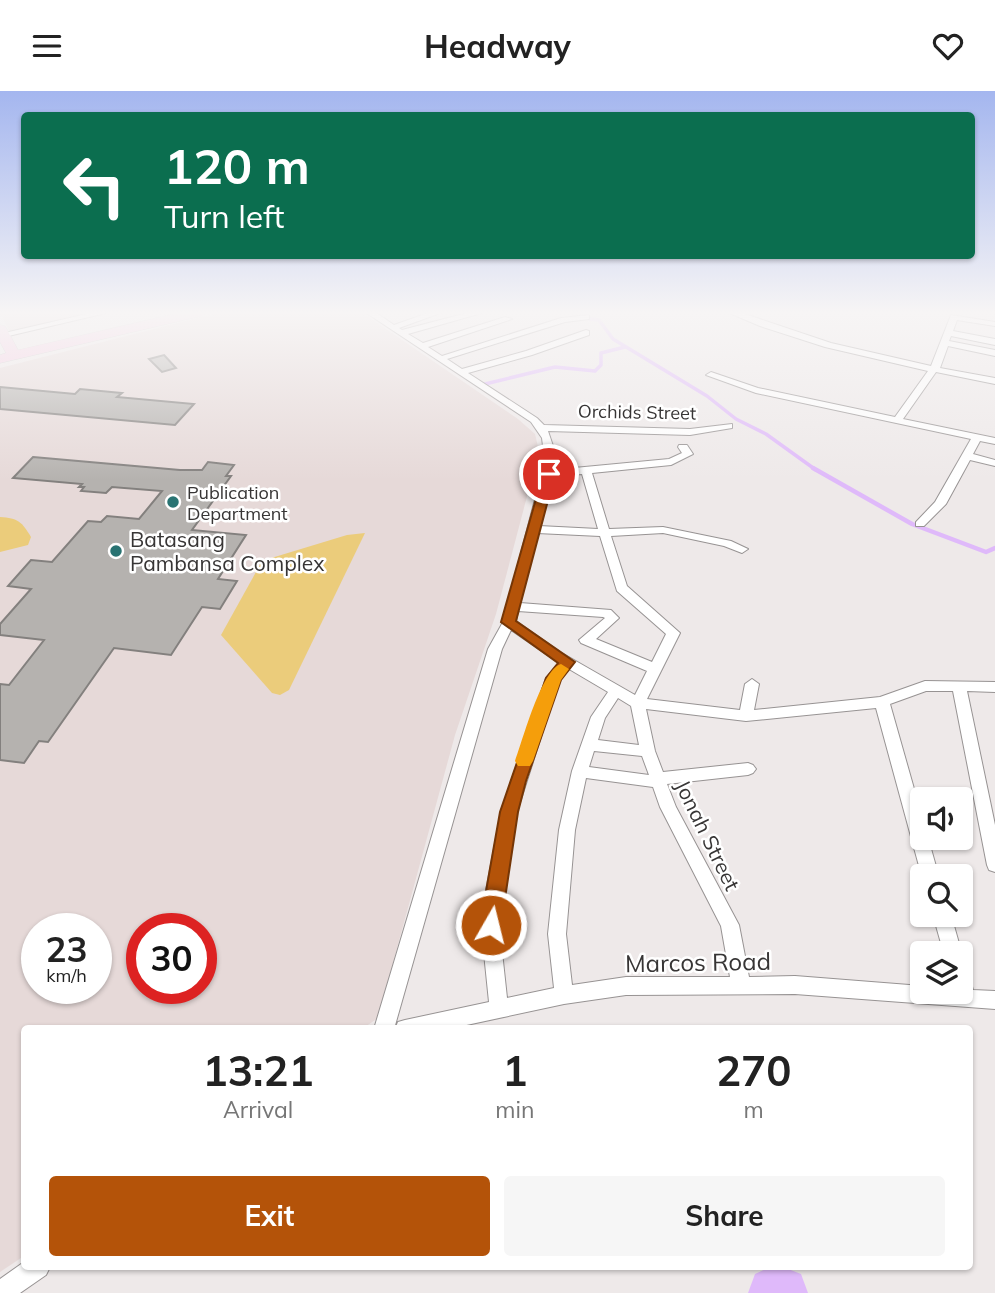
<!DOCTYPE html>
<html lang="en">
<head>
<meta charset="utf-8">
<style>
	:root { --surface:#fff; --page:#f6f6f6; --text:#222; --muted:#767676; --accent:#b45309 }
	body { margin:0; font-family:Mulish,sans-serif; background:var(--page); color:var(--text); height:100vh; display:flex; flex-direction:column; font-size:26px; white-space:nowrap }
	* { box-sizing:border-box; margin:0 }
	p { font-size:23px; color:var(--muted) }
	.icon { flex:none; width:38px; height:38px; fill:none; stroke:currentColor; stroke-width:2; stroke-linecap:round; stroke-linejoin:round }
	.map { position:relative; flex:1; overflow:hidden }
	.drawer { position:absolute; left:21px; top:934px; width:952px; height:245px; display:flex; flex-direction:column; background:var(--surface); border-radius:7px; box-shadow:0 2px 5px #0004 }
	.drawer>* { flex:none }
	.banner { position:absolute; left:21px; top:21px; width:954px; height:147px; border-radius:7px; box-shadow:0 2px 5px #0004; background:#0b6e4f; color:#fff; overflow:hidden }
	.controls { position:absolute; left:910px; top:696px; display:grid; gap:14px }
	.controls a { display:grid; place-items:center; width:63px; height:63px; border-radius:7px; background:var(--surface); box-shadow:0 2px 5px #0004; font-size:35px }
	.speed { position:absolute; left:21px; top:822px; display:flex; gap:14px; font-size:35px; font-weight:700; text-align:center }
	.speed>* { display:grid; place-content:center; width:91px; height:91px; border-radius:50%; background:var(--surface); box-shadow:0 2px 5px #0004; line-height:1 }
	.speed small { font-size:18px; font-weight:400 }
	.speed .limit { border:10px solid #d22; background:#fff; color:#111 }
	.pin { position:absolute; display:grid; place-items:center; width:60px; height:60px; color:#fff; margin:-30px; border:4px solid #fff; border-radius:50%; box-shadow:0 2px 7px #0007 }
	.me { position:absolute; width:77px; margin:-38px; rotate:8deg; stroke-linejoin:round; filter:drop-shadow(0 0 5px #0008) }
	.turn { display:flex; align-items:center; gap:24px; height:147px; padding:0 28px; font-size:32px }
	.turn .icon { width:91px; height:91px; stroke-width:2.5 }
	.turn b { display:block; font-size:49px; line-height:60px }
	.eta { display:flex; justify-content:space-evenly; align-items:center; height:119px; text-align:center }
	.eta b { font-size:42px; font-weight:700; line-height:49px }
	.cta { display:flex; gap:14px; margin-top:auto; padding:14px 28px }
	.cta a { flex:1; height:80px; border-radius:7px; background:var(--accent); color:#fff; font-size:28px; font-weight:700; line-height:80px; text-align:center }
	.cta a+a { background:var(--page); color:var(--text) }
	header { display:flex; justify-content:space-between; align-items:center; height:91px; padding:0 28px; background:var(--surface); font-size:32px; font-weight:700 }
	.map>svg:first-child { display:block }
</style>
</head>
<body>
<header><svg class="icon" aria-label="menu" viewBox="0 0 24 24"><path d="M4 6h16M4 12h16M4 18h16"/></svg>Headway<svg class="icon" aria-label="heart" viewBox="0 0 24 24"><path d="M12 20l-8-8c-3-5 5-10 8-4 3-6 11-1 8 4z"/></svg></header>
<div class="map">
<svg width="995" height="1202" viewBox="0 0 995 1202">
	<rect width="100%" height="100%" fill="#eee9e9"/>
	<g fill="#e6d9d8" fill-rule="evenodd">
		<path d="M0,221H92L10,242Z"/>
		<path d="M221,221H361L518,328L535,343L539,360L496,523L455,644L378,927L362,938H24V1165L0,1181V277ZM37,838H96V898H37ZM142,838H201V898H142Z"/>
	</g>
	<g fill="#ebcc7b">
		<path d="M0,426C18,427 22,431 31,446L28,454L0,461Z"/>
		<path d="M365,442L289,599L280,604L272,602L221,544L261,472L268,468L347,444Z"/>
	</g>
	<g fill="none" stroke-linecap="round" stroke-linejoin="round">
		<g stroke="#dfb9fa" stroke-width="3.5">
			<path d="M584,221L590,228L599,229L613,248L707,305L736,328L766,343L816,379"/>
			<path d="M485,293L555,276L595,280L601,274V262L625,256"/>
		</g>
		<path stroke="#dfb9fa" stroke-width="4.5" d="M813,377L912,433L986,461L995,457"/>
		<path fill="#dfb9fa" fill-rule="evenodd" d="M770,1176H783L801,1183L808,1202H748L755,1183Z"/>
	</g>
	<g fill="#b5b2af" stroke="#83807e" stroke-width="2">
		<path d="M164,264L176,277L162,281L149,268Z"/>
		<path d="M0,296L75,303L80,298L122,302L117,306L194,313L175,334L0,318Z"/>
		<path d="M33,366L180,379H202L208,371L234,374L226,385H231L192,439L246,444L218,488L237,490L220,518L202,516L171,564L114,557L48,651L39,650L24,672L0,669V593L9,594L44,549L0,544V533L31,498L8,495L31,469L52,471L88,430L101,431L107,425L139,428L162,400L112,396L106,402L81,400L84,396H79L82,393L13,387Z"/>
	</g>
	<g fill="none" stroke-linecap="round" stroke-linejoin="round">
		<g stroke="#979393" stroke-width="2">
			<g id="street">
				<path d="M95,221H110L0,247V243Z"/>
				<path d="M365,221H375L394,234L431,221H443L399,237L402,239L471,221H485L408,243L423,252L505,226L512,228L428,256L442,265L561,227L589,224V228L565,231L447,268L462,278L526,260L586,239L589,240V244L532,264L468,282L537,327L544,334L690,338L732,333V337L690,344L548,340L554,358L553,379L669,368L682,362L678,356L679,354H687L693,363L671,374L592,382L609,438L663,436L731,450L748,458L742,462L724,455L663,442L611,445L627,495L680,542L647,608L740,619L745,593L752,588L759,593L754,619L880,606L925,590L995,591V601L967,600L995,734V781L989,779L987,774L953,600H926L890,613L922,726V747H928L939,786H922L876,617L746,630L646,618L655,660L663,681L748,672L753,674L756,678L753,682L748,684L667,693L676,716L739,834L749,886L795,885L922,895V901H961V879L968,882L973,899L995,900V918L795,903L626,904L564,913L448,938H395L398,931L405,929L489,911L481,833L484,810L501,721L546,587L559,572L511,539L502,558L394,938H374L488,558L503,531L545,370L542,347L531,331ZM582,383L598,438L539,435L551,386ZM537,442L600,445L617,500L666,543L652,571L596,548L619,527L611,519L520,512ZM518,520L603,526L605,527L579,549L581,552L647,580L635,604L560,561L516,530ZM569,578L608,601L591,626L572,680L559,739L548,843L554,897L507,907L499,833L502,810L517,721L559,589ZM618,607L631,615L639,654L598,649L605,627ZM594,660L642,665L649,684L589,676ZM586,687L653,696L660,716L721,835L730,886H626L572,894L566,843L575,739Z"/>
				<path d="M727,221H739L831,252L931,275L951,224L995,231V235L957,229L953,240L995,248V254L951,245L949,250L995,259V265L948,255L940,277L995,287V293L936,281L903,328L995,347V353L980,350L973,363L995,369V375L970,369L946,413L924,435H916V431L935,411L971,348L756,302L706,284L711,281L758,297L895,326L928,280L825,256L760,235Z"/>
				<path d="M933,824H951L962,863L961,866V863H944Z"/>
				<path d="M24,1171V1176H50L46,1184L20,1202H0V1188Z"/>
			</g>
		</g>
		<g stroke="#c7c6c6" stroke-width="1">
			<path id="primary" d="M183,221H207L201,225L0,272V264L6,262L0,251V234L5,235L18,259Z"/>
		</g>
		<use href="#street" fill="#fff" fill-rule="evenodd"/>
		<use href="#primary" fill="#f6cce3" fill-rule="evenodd"/>
	</g>
	<linearGradient id="sky" x2="0" y2="1"><stop stop-color="#a4b6ef"/><stop offset="0.57" stop-color="#f7f5f5"/><stop offset="1" stop-color="#f7f5f5" stop-opacity="0"/></linearGradient>
	<rect width="995" height="389" fill="url(#sky)"/>
	<path fill="#b45309" stroke="#753606" stroke-width="2" d="M549,379L555,383L516,530L575,571L561,589L526,690L518,721L501,834L498,840L491,842L483,840L480,834L500,721L546,587L558,572L501,531L543,383Z"/>
	<path fill="#f59e0b" d="M561,573L569,578L561,589L533,670L530,675H518L515,670C523,649 541,579 561,573Z"/>
	<g fill="#297372" stroke="#fff" stroke-width="2.5">
		<circle cx="173" cy="411" r="7"/>
		<circle cx="116" cy="460" r="7"/>
	</g>
	<g text-anchor="middle" dominant-baseline="central" stroke-width="5" stroke-linejoin="round" paint-order="stroke">
		<g font-size="18" fill="#373535" stroke="#fff">
			<text transform="translate(637 321) rotate(1)">Orchids Street</text>
		</g>
		<g font-size="18" fill="#373535" stroke="#fff" text-anchor="start">
			<text x="187" y="401">Publication<tspan x="187" dy="21">Department</tspan></text>
		</g>
		<g font-size="21" fill="#373535" stroke="#fff" text-anchor="start">
			<text x="130" y="448">Batasang<tspan x="130" dy="24">Pambansa Complex</tspan></text>
		</g>
		<g font-size="21" fill="#373535" stroke="#fff">
			<text transform="translate(708 744) rotate(64)">Jonah Street</text>
		</g>
		<g font-size="24" fill="#373535" stroke="#fff">
			<text transform="translate(698 871) rotate(-1)">Marcos Road</text>
		</g>
	</g>
</svg>
<div class="controls">
<a><svg class="icon" aria-label="sound" viewBox="0 0 24 24"><path d="M4 9h4l5-4v14l-5-4H4zM17 9q2 3 0 6"/></svg></a>
<a><svg class="icon" aria-label="search" viewBox="0 0 24 24"><circle cx="10" cy="10" r="6"/><path d="M15 15l6 6"/></svg></a>
<a><svg class="icon" aria-label="layers" viewBox="0 0 24 24"><path d="M12 4l9 5-9 5-9-5zM3 14l9 5 9-5"/></svg></a>
</div>
<div class="speed"><div>23<small>km/h</small></div><div class="limit">30</div></div>
<div class="pin" style="left:549px;top:383px;background:#d93025"><svg class="icon" aria-label="arrive" viewBox="0 0 24 24"><path d="M6 21V4h12l-3 4 3 4H6"/></svg></div>
<svg class="me" style="left:491px;top:834px" viewBox="-20 -20 40 40"><circle r="17" fill="#b45309" stroke="#fff" stroke-width="3"/><path d="M0-11L8 9 0 5-8 9z" fill="#fff"/></svg>
<div class="banner">
<div class="turn"><svg class="icon" aria-label="left" viewBox="0 0 24 24"><path d="M17 20v-9H6M10 6l-5 5 5 5"/></svg><div><b>120 m</b>Turn left</div></div>
</div>
<section class="drawer">
<div class="eta">
<div><b>13:21</b><p>Arrival</p></div>
<div><b>1</b><p>min</p></div>
<div><b>270</b><p>m</p></div>
</div>
<div class="cta"><a>Exit</a><a>Share</a></div>
</section>
</div>
</body>
</html>
